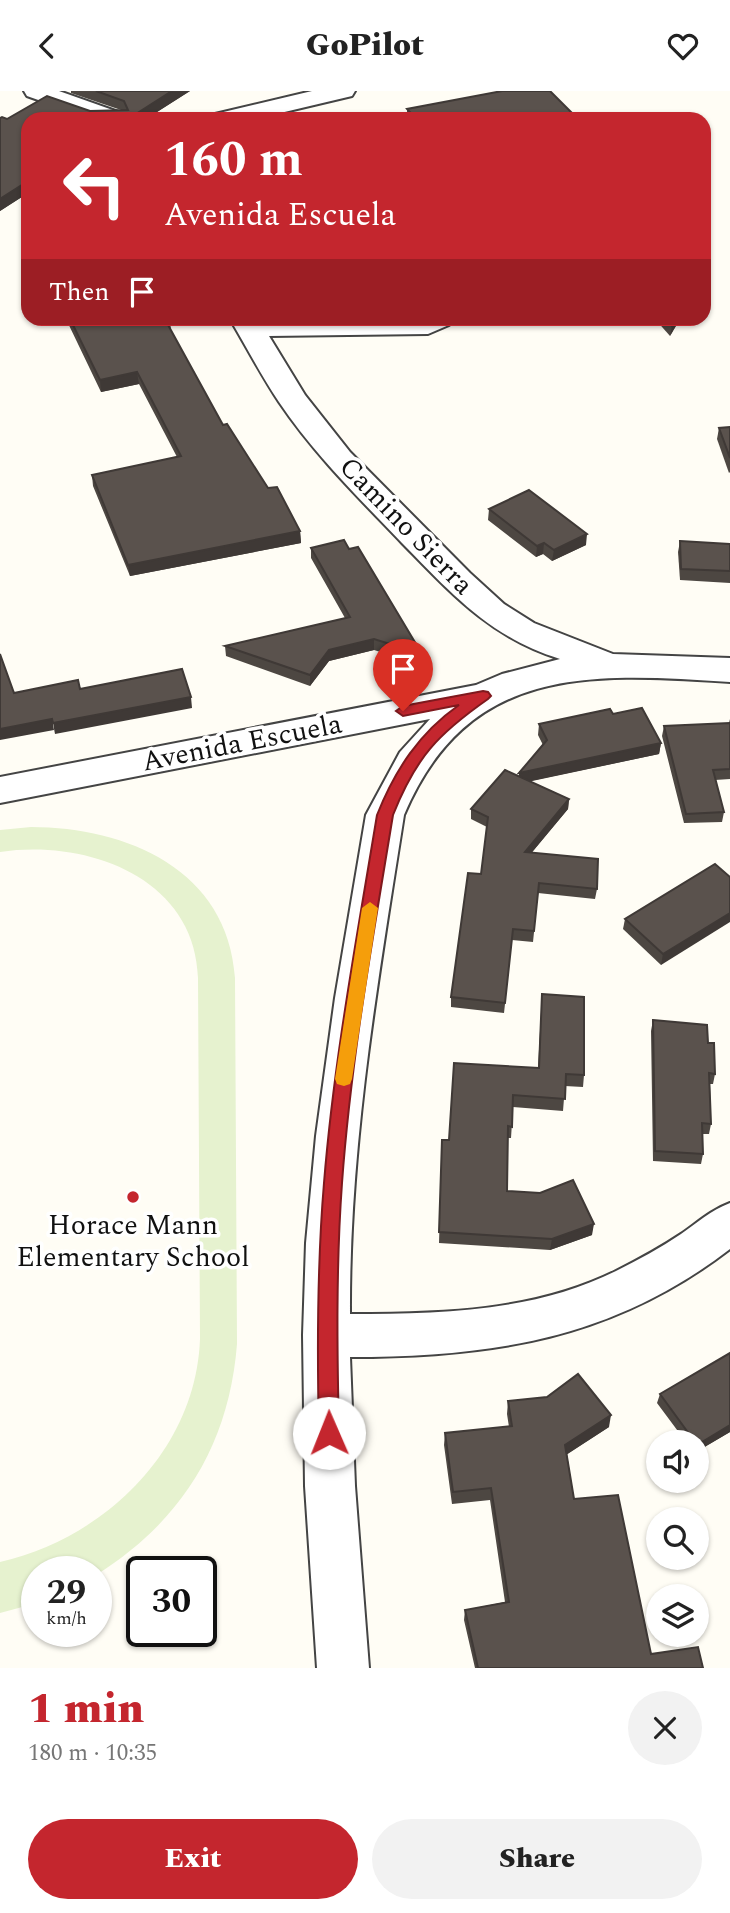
<!DOCTYPE html>
<html lang="en">
<head>
<meta charset="utf-8">
<style>
	:root { --surface:#fff; --page:#f2f2f2; --text:#222; --muted:#767676; --accent:#c4262e }
	body { margin:0; font-family:Spectral,serif; background:var(--page); color:var(--text); height:100vh; display:flex; flex-direction:column; font-size:26px; white-space:nowrap }
	* { box-sizing:border-box; margin:0 }
	p { font-size:23px; color:var(--muted) }
	.icon { flex:none; width:38px; height:38px; fill:none; stroke:currentColor; stroke-width:2; stroke-linecap:round; stroke-linejoin:round }
	.map { position:relative; height:1577px; overflow:hidden }
	.sheet { display:flex; flex-direction:column; background:var(--surface); flex:1 }
	.sheet>* { flex:none }
	.banner { position:absolute; left:21px; top:21px; width:690px; height:214px; border-radius:21px; box-shadow:0 2px 5px #0004; background:#c4262e; color:#fff; overflow:hidden }
	.controls { position:absolute; left:646px; top:1339px; display:grid; gap:14px }
	.controls a { display:grid; place-items:center; width:63px; height:63px; border-radius:50%; background:var(--surface); box-shadow:0 2px 5px #0004; font-size:35px }
	.speed { position:absolute; left:21px; top:1465px; display:flex; gap:14px; font-size:35px; font-weight:700; text-align:center }
	.speed>* { display:grid; place-content:center; width:91px; height:91px; border-radius:50%; background:var(--surface); box-shadow:0 2px 5px #0004; line-height:1 }
	.speed small { font-size:18px; font-weight:400 }
	.speed .limit { border:4px solid #111; border-radius:10px; background:#fff; color:#111 }
	.pin { position:absolute; display:grid; place-items:center; width:60px; height:60px; color:#fff; margin:-72px -30px; border-radius:50% 50% 50% 0; rotate:-45deg; box-shadow:0 0 7px #0007 }
	.pin .icon { rotate:45deg }
	.me { position:absolute; width:77px; margin:-38px; rotate:359deg; stroke-linejoin:round; filter:drop-shadow(0 0 5px #0008) }
	.turn { display:flex; align-items:center; gap:24px; height:147px; padding:0 28px; font-size:32px }
	.turn .icon { width:91px; height:91px; stroke-width:2.5 }
	.turn b { display:block; font-size:49px; line-height:60px }
	.then { display:flex; align-items:center; height:66px; padding:0 28px; background:#0003; gap:14px; font-size:26px }
	.round { display:grid; place-items:center; flex:none; width:74px; height:74px; border-radius:37px; background:var(--page) }
	.summary { display:flex; align-items:center; justify-content:space-between; height:119px; padding:0 28px }
	h1 { font-size:42px; font-weight:800; line-height:52px; color:var(--accent) }
	.cta { display:flex; gap:14px; margin-top:auto; padding:14px 28px }
	.cta a { flex:1; height:80px; border-radius:42px; background:var(--accent); color:#fff; font-size:28px; font-weight:800; line-height:80px; text-align:center }
	.cta a+a { background:var(--page); color:var(--text) }
	header { display:flex; justify-content:space-between; align-items:center; height:91px; padding:0 28px; background:var(--surface); font-size:32px; font-weight:800 }
	.map>svg:first-child { display:block }
</style>
</head>
<body>
<header><svg class="icon" aria-label="back" viewBox="0 0 24 24"><path d="M15 5l-7 7 7 7"/></svg>GoPilot<svg class="icon" aria-label="heart" viewBox="0 0 24 24"><path d="M12 20l-8-8c-3-5 5-10 8-4 3-6 11-1 8 4z"/></svg></header>
<div class="map">
<svg width="730" height="1577" viewBox="0 0 730 1577">
	<rect width="100%" height="100%" fill="#fffdf5"/>
	<path fill="#e6f2cf" d="M31,736C127,736 228,779 235,887L237,1253C229,1354 182,1430 96,1484V1480H37V1512L0,1522V1471C105,1447 196,1359 200,1248L198,887C195,786 86,748 0,761V739Z"/>
	<g fill="none" stroke-linecap="round" stroke-linejoin="round">
		<g stroke="#444" stroke-width="4">
			<g id="street">
				<path d="M24,0H59L124,23L127,28H92L27,5Z"/>
				<path d="M312,0H355L352,5L255,28H212L215,23Z"/>
				<path d="M230,228H453L449,234L428,243L269,245L305,304L350,361L470,482L504,513L534,532L613,563L730,567V591C590,582 468,573 404,724C378,889 349,1055 350,1223C440,1223 533,1221 616,1180C638,1169 660,1157 681,1143C697,1132 711,1119 730,1112V1158C613,1248 493,1266 350,1266L355,1395L369,1577H317L305,1395L303,1244L306,1152L316,1045L335,907L366,724L400,661L430,628L0,712V686L476,594L502,583L560,568C491,547 451,502 402,452C359,407 314,363 279,311C261,284 246,255 230,228Z"/>
			</g>
		</g>
		<use href="#street" fill="#fff" fill-rule="evenodd"/>
	</g>
	<g fill="#4d4742">
		<path d="M71,0H190L146,28H28V102L0,120V27L7,28L90,20L121,19L71,2Z"/>
		<path d="M407,18L578,28H408L407,27Z"/>
		<path d="M66,228H169L170,230L171,239L223,334L300,440L301,452L130,485L93,395L92,384L177,366L139,293L101,301Z"/>
		<path d="M655,228H680L670,245Z"/>
		<path d="M730,336V381L729,382L717,348L719,337Z"/>
		<path d="M489,418L586,454L552,470L543,463L536,466L488,429Z"/>
		<path d="M680,450L730,453V492L680,489L678,461Z"/>
		<path d="M311,457L349,458L422,563V574L374,559L329,570L310,595L226,565L225,555L345,527L311,467Z"/>
		<path d="M613,623L661,652L659,663L530,690L569,708L568,718L532,761L597,798L595,808L538,802L533,851L512,849L504,922L451,916V906L481,783L487,736L471,728V718L518,686L543,654L538,644L539,633Z"/>
		<path d="M730,628V688L715,689L724,721L722,731L684,732L662,645L664,635L729,632Z"/>
		<path d="M730,786L661,874L623,838L625,828Z"/>
		<path d="M542,903L584,984L583,996L565,995L563,1020L513,1016L511,1047H508L507,1100L592,1144L550,1159L439,1152L442,1049H449L538,977Z"/>
		<path d="M653,929L708,952L715,983L713,993H710L711,1033L709,1043H702L703,1063L701,1073L653,1070L651,940Z"/>
		<path d="M730,1262V1341L696,1361V1351H686L657,1312L660,1303Z"/>
		<path d="M508,1310L609,1336L567,1363L574,1408L651,1563L703,1577H475L464,1529L465,1519L505,1511L490,1409L452,1413L444,1354L445,1342L509,1336L507,1323Z"/>
	</g>
	<g fill="#3f3936">
		<path d="M172,0H190L146,28H128Z"/>
		<path d="M28,90V102L0,120V108Z"/>
		<path d="M676,228H680L670,245L672,235Z"/>
		<path d="M137,281L139,293L101,301L100,289Z"/>
		<path d="M300,440L301,452L130,485L128,474Z"/>
		<path d="M587,443L586,454L552,470L554,459Z"/>
		<path d="M544,452L543,463L536,466L537,455Z"/>
		<path d="M374,548V559L329,570L310,595V584L329,559Z"/>
		<path d="M191,606L192,617L55,643L53,632Z"/>
		<path d="M52,628L54,639L0,649V638Z"/>
		<path d="M661,652L659,663L518,693L519,682Z"/>
		<path d="M569,708L568,718L524,771L525,761Z"/>
		<path d="M730,822V831L661,874L663,863Z"/>
		<path d="M594,1133L592,1144L550,1159L552,1148Z"/>
		<path d="M611,1324L609,1336L563,1366L565,1354Z"/>
		<path d="M730,1334V1341L696,1361L697,1354Z"/>
	</g>
	<g fill="#5a524d" stroke="#3f3936" stroke-width="2">
		<path d="M96,0H172L128,28H28V90L0,108V27L2,26L7,28L47,5L90,20L128,19L124,10Z"/>
		<path d="M502,0H550L578,28H416L407,18Z"/>
		<path d="M70,228H169L170,230L167,232L223,334L227,333L268,397L277,396L300,440L128,474L92,384L181,365L137,281L100,289Z"/>
		<path d="M665,228H676L672,235Z"/>
		<path d="M730,336V367L719,337Z"/>
		<path d="M529,399L587,443L554,459L544,452L537,455L489,418Z"/>
		<path d="M344,449L349,458L358,456L422,563L374,548L329,559L310,584L225,555L350,526L311,457Z"/>
		<path d="M680,450L730,453V480L681,478Z"/>
		<path d="M0,563L14,602L78,589L80,598L182,578L191,606L53,632L52,628L0,638Z"/>
		<path d="M642,617L661,652L519,682L547,649L539,633L610,618L613,623Z"/>
		<path d="M730,632V678L713,679L724,721L686,723L664,635Z"/>
		<path d="M505,679L569,708L525,761L598,768L597,798L539,792L534,840L513,838L505,912L451,906L468,782L481,783L488,726L471,718Z"/>
		<path d="M715,773L730,786V822L663,863L625,828Z"/>
		<path d="M542,903L584,906V984L566,983L565,1008L513,1004L512,1036L508,1035L507,1100L540,1102L573,1089L594,1133L552,1148L439,1141L442,1049H449L454,972L539,977Z"/>
		<path d="M653,929L707,934L708,952H714L715,983L709,982L711,1033L702,1032L703,1063L655,1060Z"/>
		<path d="M730,1262V1334L697,1354L696,1351H695L660,1303Z"/>
		<path d="M578,1283L611,1324L565,1354L574,1408L618,1404L651,1563L698,1556L703,1577H478L465,1519L509,1511L491,1397L453,1401L445,1342L512,1335L508,1310L547,1306Z"/>
	</g>
	<path fill="#c4262e" stroke="#7f191e" stroke-width="2" d="M483,600L488,601L491,605L488,608C438,643 416,666 393,724C373,846 351,968 342,1092C336,1175 337,1259 339,1342L336,1348L329,1351L322,1348L319,1342C317,1259 317,1175 324,1092C334,968 357,846 377,724C395,679 419,642 459,614L403,625L396,620L403,615Z"/>
	<path fill="#f59e0b" d="M370,811L378,817L352,988L350,993L344,995L337,993L335,988L362,817Z"/>
	<circle fill="#c4262e" stroke="#fff" stroke-width="2.5" cx="133" cy="1106" r="7"/>
	<g text-anchor="middle" dominant-baseline="central" stroke-width="7" stroke-linejoin="round" paint-order="stroke">
		<g font-size="28" fill="#111" stroke="#fff">
			<text transform="translate(406 435) rotate(46)">Camino Sierra</text>
			<text transform="translate(242 652) rotate(-11)">Avenida Escuela</text>
		</g>
		<g font-size="28" fill="#111" stroke="#fff">
			<text x="133" y="1134">Horace Mann<tspan x="133" dy="32">Elementary School</tspan></text>
		</g>
	</g>
</svg>
<div class="controls">
<a><svg class="icon" aria-label="sound" viewBox="0 0 24 24"><path d="M4 9h4l5-4v14l-5-4H4zM17 9q2 3 0 6"/></svg></a>
<a><svg class="icon" aria-label="search" viewBox="0 0 24 24"><circle cx="10" cy="10" r="6"/><path d="M15 15l6 6"/></svg></a>
<a><svg class="icon" aria-label="layers" viewBox="0 0 24 24"><path d="M12 4l9 5-9 5-9-5zM3 14l9 5 9-5"/></svg></a>
</div>
<div class="speed"><div>29<small>km/h</small></div><div class="limit">30</div></div>
<div class="pin" style="left:403px;top:620px;background:#d93025"><svg class="icon" aria-label="arrive" viewBox="0 0 24 24"><path d="M6 21V4h12l-3 4 3 4H6"/></svg></div>
<svg class="me" style="left:329px;top:1342px" viewBox="-20 -20 40 40"><circle r="19" fill="#fff"/><path d="M0-13L10 11 0 6-10 11z" fill="#c4262e"/></svg>
<div class="banner">
<div class="turn"><svg class="icon" aria-label="left" viewBox="0 0 24 24"><path d="M17 20v-9H6M10 6l-5 5 5 5"/></svg><div><b>160 m</b>Avenida Escuela</div></div>
<div class="then">Then<svg class="icon" aria-label="arrive" viewBox="0 0 24 24"><path d="M6 21V4h12l-3 4 3 4H6"/></svg></div>
</div>
</div>
<section class="sheet">
<div class="summary"><div><h1>1 min</h1><p>180 m · 10:35</p></div><a class="round"><svg class="icon" aria-label="close" viewBox="0 0 24 24"><path d="M6 6l12 12M18 6L6 18"/></svg></a></div>
<div class="cta"><a>Exit</a><a>Share</a></div>
</section>
</body>
</html>
